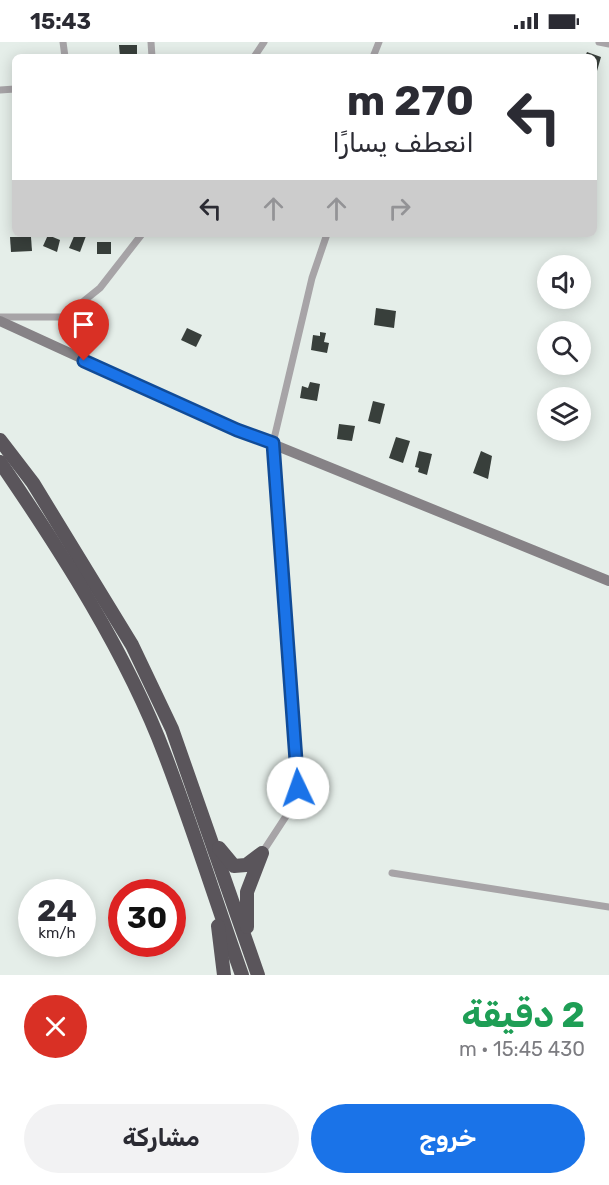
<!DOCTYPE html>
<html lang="ar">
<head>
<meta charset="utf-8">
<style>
	:root { --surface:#fff; --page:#f2f2f3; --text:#2b2b33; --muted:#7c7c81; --accent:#1a73e8 }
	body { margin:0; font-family:Rubik,"Noto Sans Arabic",sans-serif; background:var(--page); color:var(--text); direction:rtl; height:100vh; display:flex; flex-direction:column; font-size:22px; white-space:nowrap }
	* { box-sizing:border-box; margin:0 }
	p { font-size:20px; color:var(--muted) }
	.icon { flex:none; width:33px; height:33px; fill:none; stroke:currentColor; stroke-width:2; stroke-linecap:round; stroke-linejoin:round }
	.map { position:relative; height:933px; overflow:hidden; direction:ltr }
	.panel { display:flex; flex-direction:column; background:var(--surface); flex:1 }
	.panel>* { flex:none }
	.guide { position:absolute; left:12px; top:12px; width:585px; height:183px; border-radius:9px; box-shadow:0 3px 15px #0003; direction:rtl; background:#fff; color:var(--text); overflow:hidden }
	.controls { position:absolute; left:537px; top:213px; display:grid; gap:12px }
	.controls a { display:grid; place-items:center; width:54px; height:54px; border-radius:50%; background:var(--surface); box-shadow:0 3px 15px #0003; font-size:30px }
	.speed { position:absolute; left:18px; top:837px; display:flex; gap:12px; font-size:30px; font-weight:700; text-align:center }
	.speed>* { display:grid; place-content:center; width:78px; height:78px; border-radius:50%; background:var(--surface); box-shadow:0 3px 15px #0003; line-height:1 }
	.speed small { font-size:15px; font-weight:400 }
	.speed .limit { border:9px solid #d22; background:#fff; color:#111 }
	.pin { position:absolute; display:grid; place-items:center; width:51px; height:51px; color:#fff; margin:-62px -26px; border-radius:50% 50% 50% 0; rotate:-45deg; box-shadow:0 0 6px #0007 }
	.pin .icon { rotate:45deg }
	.me { position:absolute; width:66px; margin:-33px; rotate:357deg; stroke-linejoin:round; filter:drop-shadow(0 0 4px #0008) }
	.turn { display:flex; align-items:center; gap:21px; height:126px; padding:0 24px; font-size:27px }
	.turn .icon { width:78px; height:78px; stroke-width:2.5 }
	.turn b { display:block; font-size:42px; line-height:51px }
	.lanes { display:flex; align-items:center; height:57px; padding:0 24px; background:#0003; justify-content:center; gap:30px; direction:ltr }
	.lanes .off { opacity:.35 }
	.round { display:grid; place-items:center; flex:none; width:63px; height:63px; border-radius:32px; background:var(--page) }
	.headline { display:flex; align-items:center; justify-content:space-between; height:102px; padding:0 24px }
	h1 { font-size:36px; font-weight:700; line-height:45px; color:#1e9e55 }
	.action { display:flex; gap:12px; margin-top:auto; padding:12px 24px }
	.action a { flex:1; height:69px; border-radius:36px; background:var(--accent); color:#fff; font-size:24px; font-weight:700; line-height:69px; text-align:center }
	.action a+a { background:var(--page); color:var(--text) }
	.status { display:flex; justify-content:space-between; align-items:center; height:42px; padding:0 30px; background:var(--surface); direction:ltr }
	.status svg { height:16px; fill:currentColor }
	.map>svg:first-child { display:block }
</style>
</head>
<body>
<div class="status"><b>15:43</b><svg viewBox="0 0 49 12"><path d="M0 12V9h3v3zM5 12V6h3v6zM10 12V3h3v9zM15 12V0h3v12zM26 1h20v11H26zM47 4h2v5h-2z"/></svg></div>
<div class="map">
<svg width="609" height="933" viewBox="0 0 609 933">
	<rect width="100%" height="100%" fill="#e5eee9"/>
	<g fill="#383f3b">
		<path d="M119,3H137V15H120Z"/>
		<path d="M587,10L601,15L597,29L594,28V15H585Z"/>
		<path d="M75,192L86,194L80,210L69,206Z"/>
		<path d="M48,193L60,198L57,210L43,204Z"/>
		<path d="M10,195H31L32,209L11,210Z"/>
		<rect x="97" y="200" width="14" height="12"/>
		<path d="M376,266L396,269L394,286L374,283Z"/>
		<path d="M187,286L202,293L196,305L181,298Z"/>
		<path d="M320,290L326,291L324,300L329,301L327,311L311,308L313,293L320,294Z"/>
		<path d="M310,340L320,342L317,359L300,356L302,344L308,346Z"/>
		<path d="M373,359L385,362L380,382L368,379Z"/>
		<path d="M339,382L355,384L352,399L337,397Z"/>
		<path d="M396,395L410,399L403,421L389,416Z"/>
		<path d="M419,409L432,412L427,433L418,430L419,426L415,425Z"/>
		<path d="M481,409L492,414L488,437L473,431Z"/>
	</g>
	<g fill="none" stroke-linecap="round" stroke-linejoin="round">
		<g stroke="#a7a4a7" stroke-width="7">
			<path d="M63,0L65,15"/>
			<path d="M151,0L152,15"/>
			<path d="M599,0L609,2"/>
			<path d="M254,15L264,0"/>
			<path d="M373,15L379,0"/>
			<path d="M0,48L15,47"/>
			<path d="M0,275H64L100,246L142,192"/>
			<path d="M262,811L292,765L298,746L273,401L312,236L327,192"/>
			<path d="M392,831L609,865"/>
		</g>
		<path stroke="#868286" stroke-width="10" d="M0,279L238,388L609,539"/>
		<g stroke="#5a555b" stroke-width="14">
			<path d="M0,398L33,441L132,603L172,687L258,933"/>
			<path d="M0,420C61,509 127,612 165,713C193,786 216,860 242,933"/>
			<path d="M219,806L234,824L246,823L262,811L247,850V885"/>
			<path d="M218,884L224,933"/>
		</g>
	</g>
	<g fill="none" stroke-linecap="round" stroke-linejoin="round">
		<g stroke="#114b97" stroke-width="15">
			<path id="route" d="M84,319L237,388L273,401L298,746"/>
		</g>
		<use href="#route" stroke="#1a73e8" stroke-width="10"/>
	</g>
</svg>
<div class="controls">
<a><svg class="icon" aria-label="sound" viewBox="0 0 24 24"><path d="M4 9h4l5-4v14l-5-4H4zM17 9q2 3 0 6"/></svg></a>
<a><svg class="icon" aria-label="search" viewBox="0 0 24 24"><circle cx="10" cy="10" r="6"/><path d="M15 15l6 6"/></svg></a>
<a><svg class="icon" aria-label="layers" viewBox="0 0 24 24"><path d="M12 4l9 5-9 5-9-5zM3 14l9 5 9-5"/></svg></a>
</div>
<div class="speed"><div>24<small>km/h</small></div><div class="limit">30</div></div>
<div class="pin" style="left:84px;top:319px;background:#d93025"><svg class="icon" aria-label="arrive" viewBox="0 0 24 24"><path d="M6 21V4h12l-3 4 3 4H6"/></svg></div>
<svg class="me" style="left:298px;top:746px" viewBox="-20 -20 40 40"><circle r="19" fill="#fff"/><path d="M0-13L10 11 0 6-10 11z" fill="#1a73e8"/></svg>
<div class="guide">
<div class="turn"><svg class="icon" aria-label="left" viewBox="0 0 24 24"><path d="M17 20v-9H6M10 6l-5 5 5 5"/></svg><div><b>270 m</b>انعطف يسارًا</div></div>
<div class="lanes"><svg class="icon" aria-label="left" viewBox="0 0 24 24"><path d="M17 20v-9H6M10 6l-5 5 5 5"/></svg><svg class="icon off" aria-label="ahead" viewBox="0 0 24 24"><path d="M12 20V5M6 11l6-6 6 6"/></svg><svg class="icon off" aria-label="ahead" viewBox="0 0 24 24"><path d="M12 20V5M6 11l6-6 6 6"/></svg><svg class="icon off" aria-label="right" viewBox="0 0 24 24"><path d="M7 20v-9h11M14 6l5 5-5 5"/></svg></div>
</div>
</div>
<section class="panel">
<div class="headline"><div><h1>2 دقيقة</h1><p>430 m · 15:45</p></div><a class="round" style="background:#d93025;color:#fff"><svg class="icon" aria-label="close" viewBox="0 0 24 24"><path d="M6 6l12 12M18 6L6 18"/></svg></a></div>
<div class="action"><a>خروج</a><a>مشاركة</a></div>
</section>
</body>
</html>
